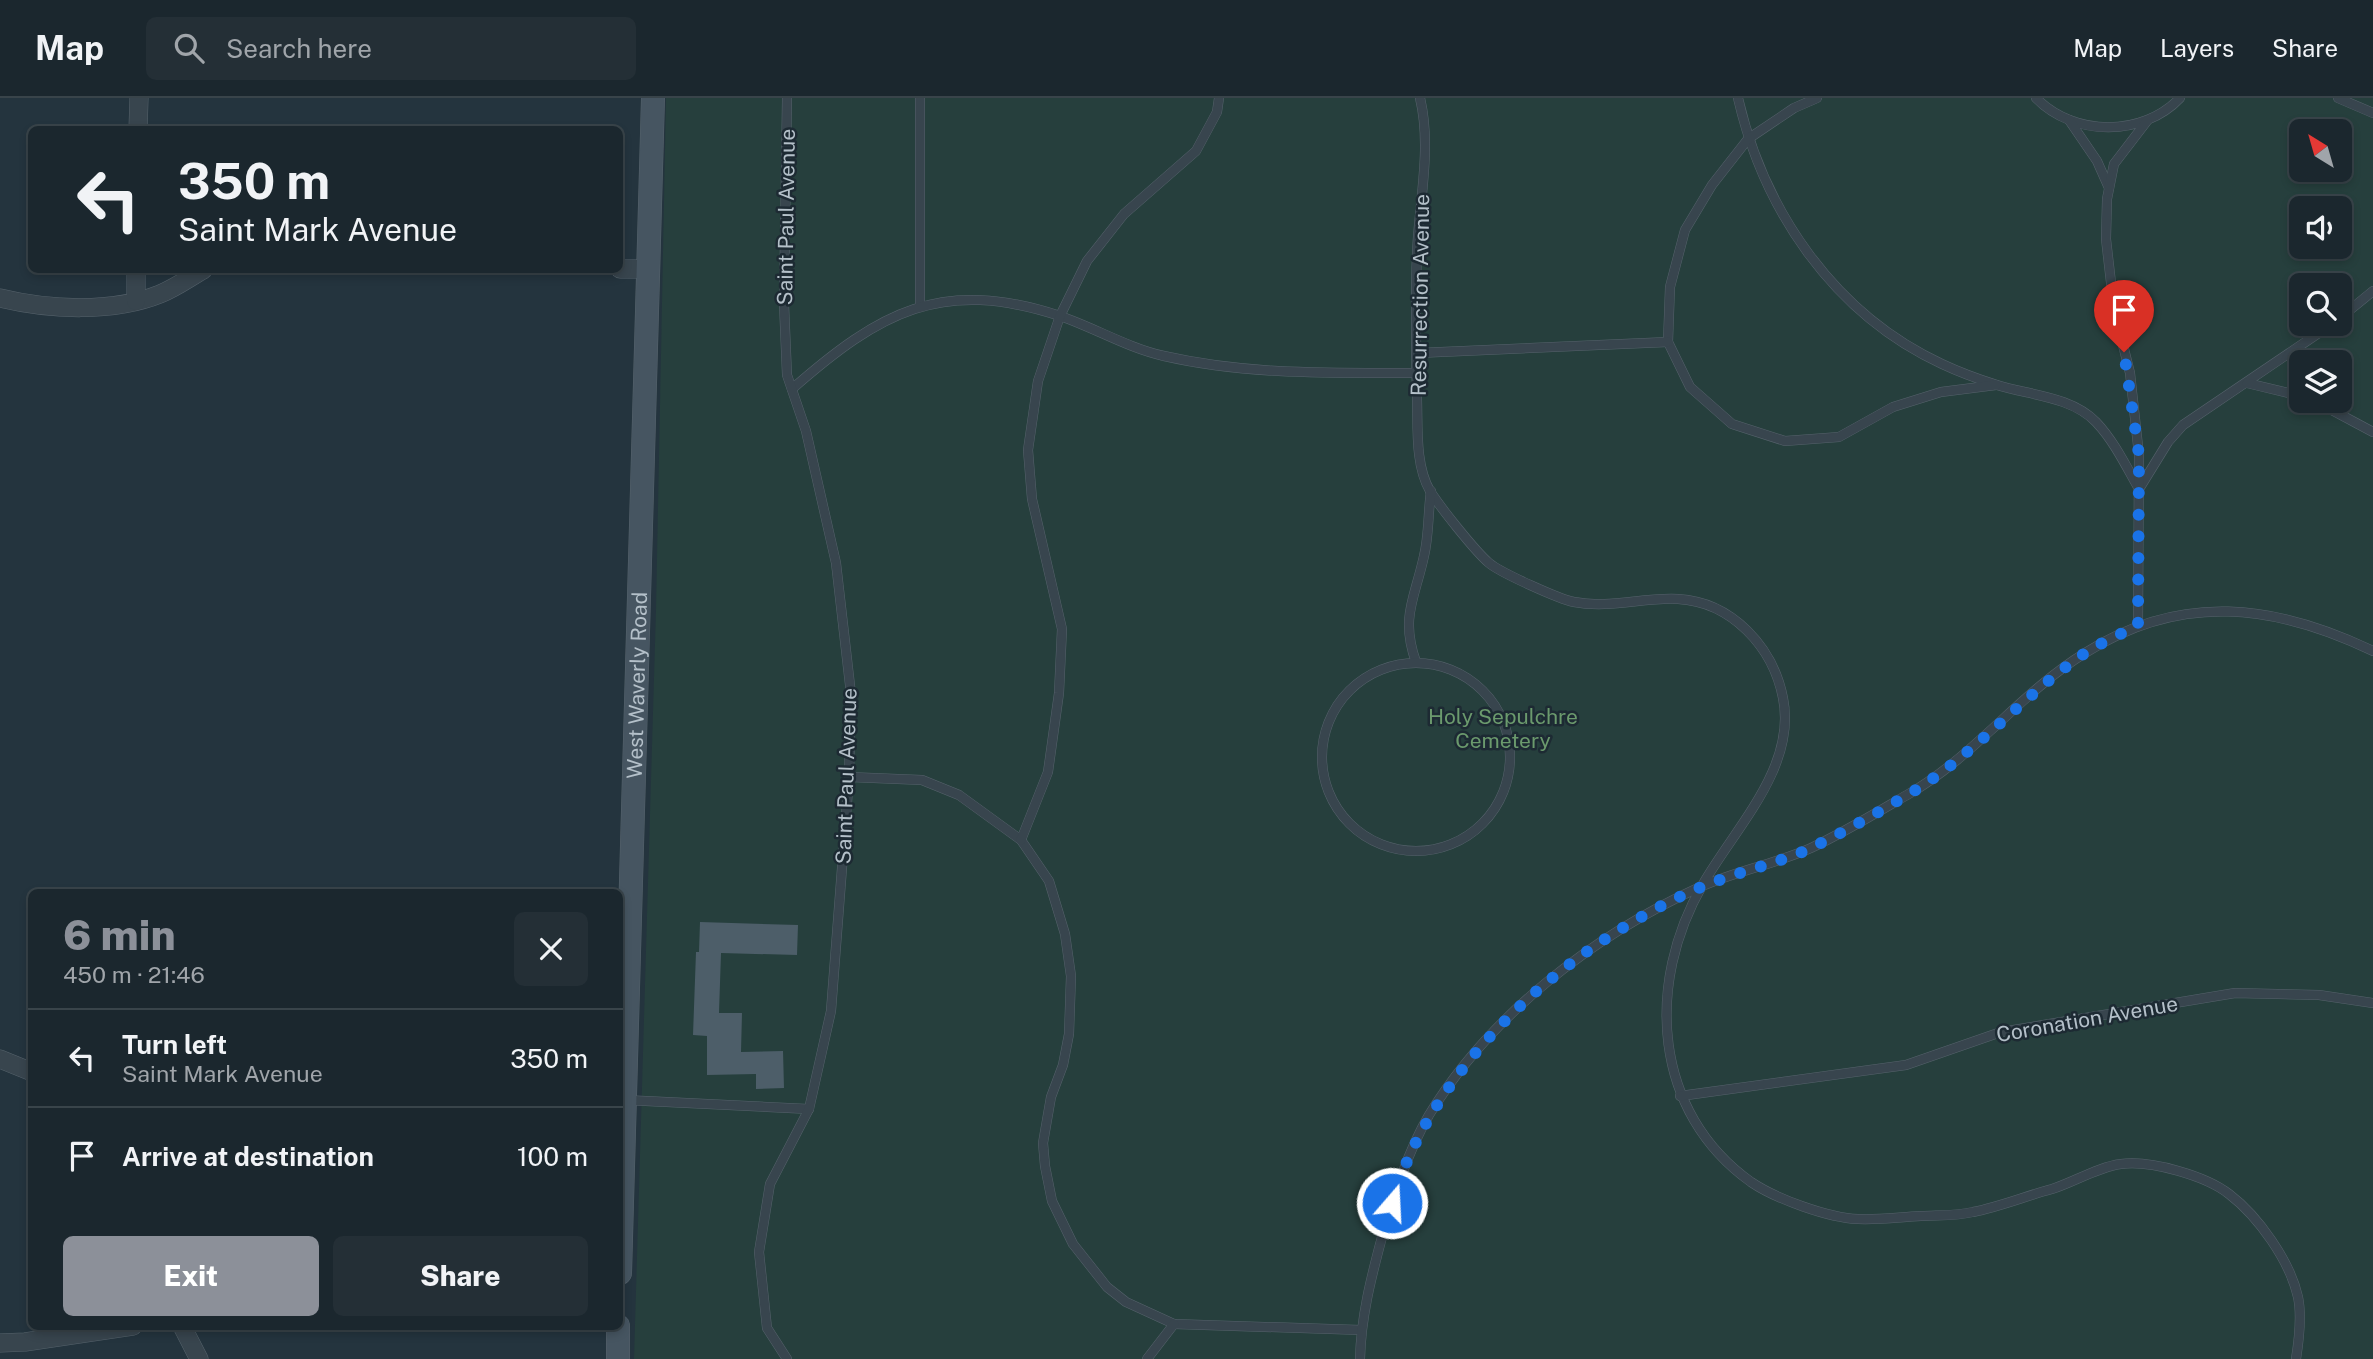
<!DOCTYPE html>
<html lang="en">
<head>
<meta charset="utf-8">
<style>
	:root { --surface:#1b272e; --page:#242f36; --text:#f1f3f6; --muted:#a0a5aa; --line:#39444a; --accent:#8c9099 }
	body { margin:0; font-family:"Public Sans",sans-serif; background:var(--page); color:var(--text); height:100vh; display:flex; flex-direction:column; font-size:26px; white-space:nowrap }
	* { box-sizing:border-box; margin:0 }
	p { font-size:23px; color:var(--muted) }
	.icon { flex:none; width:38px; height:38px; fill:none; stroke:currentColor; stroke-width:2; stroke-linecap:round; stroke-linejoin:round }
	.map { position:relative; flex:1; overflow:hidden }
	.details { position:absolute; left:28px; top:791px; width:595px; height:441px; display:flex; flex-direction:column; background:var(--surface); border-radius:10px; box-shadow:0 4px 10px #0003,0 0 0 2px var(--line) }
	.details>* { flex:none }
	.banner { position:absolute; left:28px; top:28px; width:595px; height:147px; border-radius:10px; box-shadow:0 4px 10px #0003,0 0 0 2px var(--line); background:#1b272e; color:var(--text); overflow:hidden }
	.needle { width:46px; rotate:323deg }
	.controls { position:absolute; left:2289px; top:21px; display:grid; gap:14px }
	.controls a { display:grid; place-items:center; width:63px; height:63px; border-radius:10px; background:var(--surface); box-shadow:0 4px 10px #0003,0 0 0 2px var(--line); font-size:35px }
	.pin { position:absolute; display:grid; place-items:center; width:60px; height:60px; color:#fff; margin:-72px -30px; border-radius:50% 50% 50% 0; rotate:-45deg; box-shadow:0 0 7px #0007 }
	.pin .icon { rotate:45deg }
	.me { position:absolute; width:77px; margin:-38px; rotate:19deg; stroke-linejoin:round; filter:drop-shadow(0 0 5px #0008) }
	.turn { display:flex; align-items:center; gap:24px; height:147px; padding:0 35px; font-size:32px }
	.turn .icon { width:91px; height:91px; stroke-width:2.5 }
	.turn b { display:block; font-size:49px; line-height:60px }
	.round { display:grid; place-items:center; flex:none; width:74px; height:74px; border-radius:10px; background:var(--page) }
	.summary { display:flex; align-items:center; justify-content:space-between; height:119px; padding:0 35px }
	h1 { font-size:42px; font-weight:800; line-height:52px; color:var(--accent) }
	.action { display:flex; gap:14px; margin-top:auto; padding:14px 35px }
	.action a { flex:1; height:80px; border-radius:10px; background:var(--accent); color:#fff; font-size:28px; font-weight:800; line-height:80px; text-align:center }
	.action a+a { background:var(--page); color:var(--text) }
	ul { padding:0; list-style:none }
	li { display:flex; align-items:center; gap:21px; height:98px; padding:0 35px; border-top:2px solid var(--line) }
	li div { flex:1 }
	li b { display:block; font-size:26px }
	li em { font-style:normal }
	header { display:flex; align-items:center; gap:42px; box-sizing:border-box; height:98px; padding:0 35px; background:var(--surface); border-bottom:2px solid var(--line) }
	header strong { font-size:33px }
	nav { display:flex; gap:38px; margin-inline-start:auto; font-size:24px }
	.search { width:490px; height:63px; background:var(--page); display:flex; align-items:center; gap:18px; box-sizing:border-box; padding:0 24px; border-radius:10px; color:var(--muted); font-size:26px }
	.map>svg:first-child { display:block }
</style>
</head>
<body>
<header>
<strong>Map</strong>
<div class="search"><svg class="icon" aria-label="search" viewBox="0 0 24 24"><circle cx="10" cy="10" r="6"/><path d="M15 15l6 6"/></svg>Search here</div>
<nav><a>Map</a><a>Layers</a><a>Share</a></nav>
</header>
<div class="map">
<svg width="2373" height="1261" viewBox="0 0 2373 1261">
	<rect width="100%" height="100%" fill="#24343e"/>
	<path fill="#263f3d" fill-rule="evenodd" d="M666,0H2373V1261H634L656,512ZM2301,33H2340V72H2301ZM2301,110H2340V149H2301ZM2301,187H2340V226H2301ZM2301,264H2340V303H2301Z"/>
	<path fill="#4d5e69" d="M700,824L798,827L797,857L721,855L719,915H742L741,954L783,953L784,990L756,991V976L707,977V938L693,937L696,854H699Z"/>
	<g fill="none" stroke-linecap="round" stroke-linejoin="round">
		<g stroke="#56636c" stroke-width="10">
			<g id="lane">
				<path d="M920,0V208"/>
				<path d="M1420,0C1432,50 1419,104 1417,155C1415,203 1416,253 1417,301C1418,330 1415,367 1430,393C1440,409 1475,453 1489,465C1501,475 1559,501 1574,504C1610,511 1643,499 1678,501C1732,504 1773,549 1783,600C1797,669 1735,730 1703,786C1645,886 1653,1014 1751,1084C1776,1101 1829,1120 1858,1121C1879,1122 1900,1119 1921,1118C1938,1117 1956,1118 1973,1114C1999,1109 2026,1098 2052,1091C2074,1084 2098,1069 2121,1066C2151,1062 2206,1078 2229,1096C2258,1118 2290,1163 2298,1199C2302,1218 2299,1242 2296,1261"/>
				<path d="M1738,0C1764,113 1834,216 1942,266C1959,274 1978,281 1997,287C2028,297 2071,298 2096,324C2114,343 2126,368 2139,391L2168,344L2183,327L2332,226"/>
				<path d="M1817,0L1794,10L1748,41L1712,87L1685,132L1670,189L1668,244L1690,289L1732,326L1785,343L1839,339L1893,309L1941,294L1996,287"/>
				<path d="M2036,0C2074,39 2143,39 2180,0"/>
				<path d="M2338,0L2373,15"/>
				<path d="M2069,22L2097,63L2109,90"/>
				<path d="M2340,220L2373,193"/>
				<path d="M1418,255L1668,244"/>
				<path d="M2247,285L2301,298"/>
				<path d="M792,291C880,214 941,179 1060,218C1095,230 1128,250 1164,258C1247,277 1331,275 1417,275"/>
				<path d="M2315,303L2373,334"/>
				<path d="M2138,527L2139,357L2130,275L2114,211L2106,141L2107,101L2114,66L2147,23"/>
				<path d="M1416,564C1400,519 1415,500 1424,458C1429,438 1428,414 1431,393"/>
				<circle cx="1416" cy="659" r="94"/>
				<path d="M849,679L922,682L959,697L1021,742L1049,783L1065,836L1071,878L1069,936L1063,967L1051,999L1043,1045L1045,1068L1052,1103L1073,1146L1107,1189L1126,1204L1174,1226L1361,1232"/>
				<path d="M1021,742L1048,674L1059,595L1062,531L1032,401L1028,352L1038,283L1060,218L1087,163L1124,116L1196,53L1217,14L1219,0"/>
				<path d="M1680,998L1906,967L2001,934L2235,895L2319,897L2373,905"/>
				<path d="M625,1002L809,1011"/>
				<path d="M787,1261L767,1230L759,1154L770,1086L809,1011L831,913L849,679L851,596L836,465L806,333L787,277L784,206L787,0"/>
				<path d="M1147,1261L1174,1226"/>
				<path d="M1360,1261C1361,1219 1371,1180 1382,1139C1394,1098 1407,1055 1429,1017C1490,917 1594,837 1700,789C1736,773 1775,766 1811,750C1843,735 1876,715 1907,697C1974,659 2020,595 2085,555C2181,494 2275,506 2373,553"/>
			</g>
		</g>
		<g stroke="#56636c" stroke-width="19">
			<g id="street">
				<path d="M138,32L139,0"/>
				<path d="M620,171H650"/>
				<path d="M0,200C49,212 113,215 160,196C175,190 189,180 203,172"/>
				<path d="M136,203V172"/>
				<path d="M0,961L32,974"/>
				<path d="M182,1228L199,1261"/>
				<path d="M0,1245L25,1244L133,1228"/>
			</g>
		</g>
		<g stroke="#56636c" stroke-width="24">
			<g id="secondary">
				<path id="s1" d="M620,1175L653,0"/>
				<path d="M618,1261V1228"/>
			</g>
		</g>
		<use href="#lane" stroke="#38454e" stroke-width="9"/>
		<use href="#street" stroke="#38454e" stroke-width="18"/>
		<use href="#secondary" stroke="#465561" stroke-width="23"/>
	</g>
	<g fill="none" stroke-linecap="round" stroke-linejoin="round">
		<path stroke="#1a73e8" stroke-width="12" stroke-dasharray="0 21.6" d="M1392,1105C1433,964 1569,846 1701,789C1737,774 1777,766 1811,750C1844,734 1877,715 1909,696C1973,658 2021,600 2082,557C2099,545 2120,537 2138,527L2139,357L2124,254"/>
	</g>
	<g text-anchor="middle" dominant-baseline="central" stroke-width="5" stroke-linejoin="round" paint-order="stroke">
		<g font-size="21" fill="#b4c0c9" stroke="#1d2a33">
			<text transform="translate(786 119) rotate(-89)">Saint Paul Avenue</text>
			<text transform="translate(1420 197) rotate(-89)">Resurrection Avenue</text>
			<text stroke="none"><textPath href="#s1" startOffset="588">West Waverly Road</textPath></text>
			<text transform="translate(846 678) rotate(-88)">Saint Paul Avenue</text>
			<text transform="translate(2087 921) rotate(-10)">Coronation Avenue</text>
		</g>
		<g font-size="21" fill="#6b9a6d" stroke="#1d2a33">
			<text x="1503" y="618">Holy Sepulchre<tspan x="1503" dy="24">Cemetery</tspan></text>
		</g>
	</g>
</svg>
<div class="controls">
<a><svg class="needle" viewBox="-14 -14 28 28"><path d="M0-13l5 13h-10z" fill="#e53935"/><path d="M0 13l5-13h-10z" fill="#a0a5aa"/></svg></a>
<a><svg class="icon" aria-label="sound" viewBox="0 0 24 24"><path d="M4 9h4l5-4v14l-5-4H4zM17 9q2 3 0 6"/></svg></a>
<a><svg class="icon" aria-label="search" viewBox="0 0 24 24"><circle cx="10" cy="10" r="6"/><path d="M15 15l6 6"/></svg></a>
<a><svg class="icon" aria-label="layers" viewBox="0 0 24 24"><path d="M12 4l9 5-9 5-9-5zM3 14l9 5 9-5"/></svg></a>
</div>
<div class="pin" style="left:2124px;top:254px;background:#d93025"><svg class="icon" aria-label="arrive" viewBox="0 0 24 24"><path d="M6 21V4h12l-3 4 3 4H6"/></svg></div>
<svg class="me" style="left:1392px;top:1105px" viewBox="-20 -20 40 40"><circle r="17" fill="#1a73e8" stroke="#fff" stroke-width="3"/><path d="M0-11L8 9 0 5-8 9z" fill="#fff"/></svg>
<div class="banner">
<div class="turn"><svg class="icon" aria-label="left" viewBox="0 0 24 24"><path d="M17 20v-9H6M10 6l-5 5 5 5"/></svg><div><b>350 m</b>Saint Mark Avenue</div></div>
</div>
<section class="details">
<div class="summary"><div><h1>6 min</h1><p>450 m · 21:46</p></div><a class="round"><svg class="icon" aria-label="close" viewBox="0 0 24 24"><path d="M6 6l12 12M18 6L6 18"/></svg></a></div>
<ul>
<li><svg class="icon" aria-label="left" viewBox="0 0 24 24"><path d="M17 20v-9H6M10 6l-5 5 5 5"/></svg><div><b>Turn left</b><p>Saint Mark Avenue</p></div><em>350 m</em></li>
<li><svg class="icon" aria-label="arrive" viewBox="0 0 24 24"><path d="M6 21V4h12l-3 4 3 4H6"/></svg><div><b>Arrive at destination</b></div><em>100 m</em></li>
</ul>
<div class="action"><a>Exit</a><a>Share</a></div>
</section>
</div>
</body>
</html>
